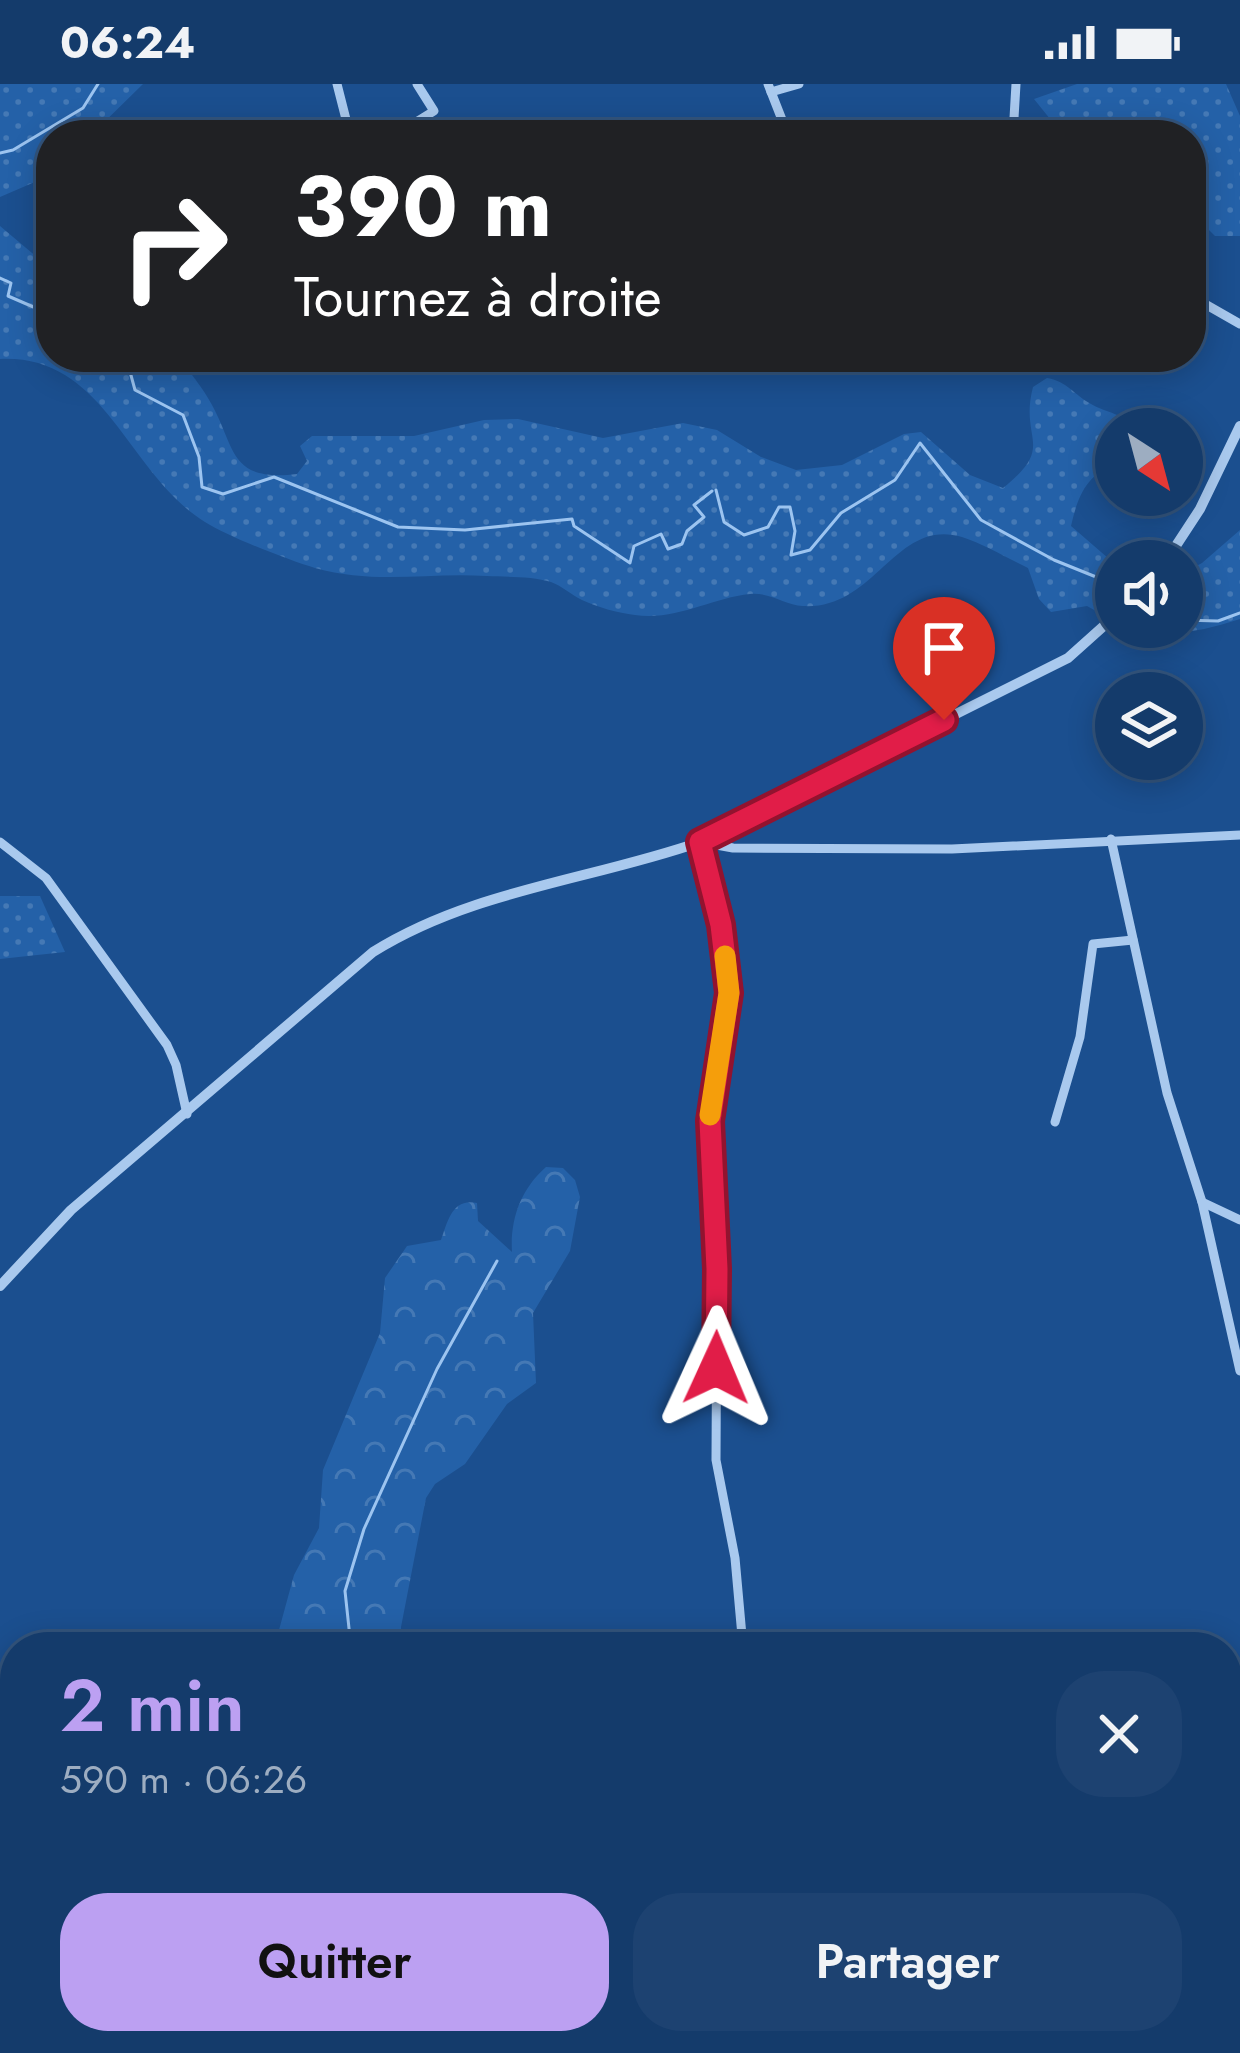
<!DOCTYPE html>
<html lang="fr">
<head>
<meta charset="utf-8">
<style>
	:root { --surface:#143b6b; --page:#1d4271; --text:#f1f3f6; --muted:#9dadc1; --line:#33557e; --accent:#bca0f2 }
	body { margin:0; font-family:Jost,sans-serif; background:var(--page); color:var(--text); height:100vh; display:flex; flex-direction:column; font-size:45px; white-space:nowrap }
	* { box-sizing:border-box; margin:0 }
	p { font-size:39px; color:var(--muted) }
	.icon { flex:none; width:66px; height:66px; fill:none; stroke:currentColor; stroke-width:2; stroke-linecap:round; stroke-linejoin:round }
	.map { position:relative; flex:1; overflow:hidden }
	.panel { position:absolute; left:0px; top:1548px; width:1242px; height:423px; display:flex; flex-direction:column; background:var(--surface); border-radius:48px 48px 0 0; box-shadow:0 6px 30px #0003,0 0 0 3px var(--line) }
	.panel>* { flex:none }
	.banner { position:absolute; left:36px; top:36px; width:1170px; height:252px; border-radius:48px; box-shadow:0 6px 30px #0003,0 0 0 3px var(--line); background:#202124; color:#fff; overflow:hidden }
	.needle { width:78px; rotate:144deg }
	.tools { position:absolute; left:1095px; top:324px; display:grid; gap:24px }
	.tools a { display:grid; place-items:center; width:108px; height:108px; border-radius:50%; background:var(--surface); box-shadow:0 6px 30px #0003,0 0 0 3px var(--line); font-size:60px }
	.pin { position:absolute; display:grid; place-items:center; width:102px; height:102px; color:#fff; margin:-123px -51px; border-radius:50% 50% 50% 0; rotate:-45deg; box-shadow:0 0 12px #0007 }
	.pin .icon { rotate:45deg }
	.me { position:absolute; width:132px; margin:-66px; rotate:1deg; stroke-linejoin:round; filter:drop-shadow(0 0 9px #0008) }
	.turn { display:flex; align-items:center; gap:42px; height:252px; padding:0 60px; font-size:54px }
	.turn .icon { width:156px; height:156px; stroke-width:2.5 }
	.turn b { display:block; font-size:84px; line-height:102px }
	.round { display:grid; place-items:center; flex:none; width:126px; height:126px; border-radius:48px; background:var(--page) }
	.summary { display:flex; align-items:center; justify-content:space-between; height:204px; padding:0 60px }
	h1 { font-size:72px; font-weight:600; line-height:90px; color:var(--accent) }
	.action { display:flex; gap:24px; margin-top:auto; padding:24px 60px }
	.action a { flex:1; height:138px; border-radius:48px; background:var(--accent); color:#111; font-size:48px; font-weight:600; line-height:138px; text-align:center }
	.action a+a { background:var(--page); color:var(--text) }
	.status { display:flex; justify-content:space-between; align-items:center; height:84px; padding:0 60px; background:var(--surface); direction:ltr }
	.status svg { height:33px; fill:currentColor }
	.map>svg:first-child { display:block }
</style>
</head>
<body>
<div class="status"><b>06:24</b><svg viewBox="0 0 49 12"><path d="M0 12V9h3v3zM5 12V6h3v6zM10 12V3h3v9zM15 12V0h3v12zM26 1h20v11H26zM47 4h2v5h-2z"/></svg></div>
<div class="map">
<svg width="1240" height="1969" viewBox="0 0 1240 1969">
	<defs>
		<pattern id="grass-dots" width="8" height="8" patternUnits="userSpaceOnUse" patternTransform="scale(3)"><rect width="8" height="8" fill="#2461a8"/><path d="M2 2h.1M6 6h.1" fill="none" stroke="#4579b5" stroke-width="1.8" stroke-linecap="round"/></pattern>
		<pattern id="forest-crowns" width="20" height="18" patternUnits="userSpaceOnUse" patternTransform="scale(3)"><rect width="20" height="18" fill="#2461a8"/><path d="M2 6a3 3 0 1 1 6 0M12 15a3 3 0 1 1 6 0" fill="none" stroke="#4579b5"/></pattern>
	</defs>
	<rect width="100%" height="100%" fill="#1b4f8f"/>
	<g fill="url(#grass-dots)">
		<path d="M0,0H143L91,51H51V91L0,113Z"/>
		<path d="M1077,0H1226L1240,32V152H1215L1191,128V51H1063L1034,15Z"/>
		<path d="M0,142L51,185V273H179C190,289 203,304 212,321C236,365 229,398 297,390L307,377L300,362L312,352H414L484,336L518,335L603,354L683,339L717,346L761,373L796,386L842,381L904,350L921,348L970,391L1003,404C1057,361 1019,357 1033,303L1047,294C1068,298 1073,310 1091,320C1108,330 1122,328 1135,345H1116V381C1086,389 1077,415 1071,442L1116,481V538L1087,522L1051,528L1039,515L1028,484C1007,474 984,460 962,453C895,433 876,526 803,522C785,521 770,508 750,510C711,514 676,537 635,531C618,529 597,523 582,516C572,511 562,502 551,498C533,492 506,493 487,492C427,488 377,501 315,484C288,476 229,453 205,438C127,390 106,270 0,275Z"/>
		<path d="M1240,446V535C1203,547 1167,555 1129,543H1182V490L1202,479Z"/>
		<path d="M0,812H40L65,868L0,875Z"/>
		<path d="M15,1685V1956H171L182,1969H0V1692Z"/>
	</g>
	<g fill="url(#forest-crowns)">
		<path d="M546,1083L563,1084L575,1096L580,1113L570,1167L533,1229L536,1299L507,1320L465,1380L435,1400L426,1414L401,1543V1563H280L276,1557L294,1491L319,1444L323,1386L380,1249L385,1194L407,1162L441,1156C448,1137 452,1114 477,1119L478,1137L512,1168C510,1135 521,1105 546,1083Z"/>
		<path d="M320,1956H434L444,1969H318Z"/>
	</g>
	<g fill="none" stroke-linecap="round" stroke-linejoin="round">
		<g stroke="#9cc4f0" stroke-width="3">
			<path d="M0,69L13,66L83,24L98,0"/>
			<path d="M0,194L11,199L8,212L45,228V240L51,248"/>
			<path d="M126,273L135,306L183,331L199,373L202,403L223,410L274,393L398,443L465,446L572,435L574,442L630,479L634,462L661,450L668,465L682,460L687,447L704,433L694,421L712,407"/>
			<path d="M716,406L724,438L744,451L768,443L779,423H790L795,447L791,471L810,466L841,429L895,396L920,359L981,436L1054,476L1116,501"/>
			<path d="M1182,536L1218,537L1240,529"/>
			<path d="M351,1563L345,1507L364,1445L437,1285L497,1177"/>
			<path d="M385,1956V1969"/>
		</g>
		<g stroke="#a9c9ee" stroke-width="9">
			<path d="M337,0L350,51"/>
			<path d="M768,0L788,51"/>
			<path d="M771,8L799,0"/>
			<path d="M395,51L434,27L417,0"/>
			<path d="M1013,51L1016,0"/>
			<path d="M1191,212L1240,240"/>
			<path d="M1111,755L1167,1009L1202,1118L1240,1287"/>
			<path d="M0,758L46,794L167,961L176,981L187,1030"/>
			<path d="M1055,1038L1080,953L1093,860L1133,856"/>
			<path d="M1202,1118L1240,1136"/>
			<path d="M743,1563L735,1474L716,1376L717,1185L710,1037L729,909L721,841L700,758L733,764L952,765L1240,751"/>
			<path d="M0,1838L15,1868"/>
			<path d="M1227,1874L1240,1737"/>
			<path d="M146,1956L180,1969"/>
			<path d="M817,1956L819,1969"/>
			<path d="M1206,1969L1209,1956"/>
		</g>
		<g stroke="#a9c9ee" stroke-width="10">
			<path d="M1166,477L1200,425L1240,342"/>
			<path d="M0,1202L71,1126L373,868C472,806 591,796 700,758L1068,574L1116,531"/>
		</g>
	</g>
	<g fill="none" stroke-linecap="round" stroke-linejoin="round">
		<g stroke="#92132f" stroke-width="30">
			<path id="route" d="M716,1284L717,1185L710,1037L729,909L721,841L700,758L944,636"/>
		</g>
		<use href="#route" stroke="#e11d48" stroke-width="21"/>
		<path stroke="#f59e0b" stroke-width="21" d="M710,1031L729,909L725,872"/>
	</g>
</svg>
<div class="tools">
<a><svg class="needle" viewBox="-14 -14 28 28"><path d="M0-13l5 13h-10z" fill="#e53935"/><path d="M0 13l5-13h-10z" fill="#9dadc1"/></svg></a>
<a><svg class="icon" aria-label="sound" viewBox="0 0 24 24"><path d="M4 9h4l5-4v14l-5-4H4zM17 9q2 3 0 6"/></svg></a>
<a><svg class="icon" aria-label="layers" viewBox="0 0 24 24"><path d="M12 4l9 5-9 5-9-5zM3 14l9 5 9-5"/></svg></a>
</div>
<div class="pin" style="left:944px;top:636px;background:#d93025"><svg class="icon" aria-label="arrive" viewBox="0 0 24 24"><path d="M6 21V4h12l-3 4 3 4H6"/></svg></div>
<svg class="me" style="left:716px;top:1284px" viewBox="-20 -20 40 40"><path d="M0-17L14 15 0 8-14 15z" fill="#e11d48" stroke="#fff" stroke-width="4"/></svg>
<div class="banner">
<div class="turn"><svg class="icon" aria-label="right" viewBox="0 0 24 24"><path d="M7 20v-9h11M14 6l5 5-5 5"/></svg><div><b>390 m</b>Tournez à droite</div></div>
</div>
<section class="panel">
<div class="summary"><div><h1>2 min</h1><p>590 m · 06:26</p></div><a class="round"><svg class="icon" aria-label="close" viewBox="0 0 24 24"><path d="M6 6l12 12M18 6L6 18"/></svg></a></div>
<div class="action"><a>Quitter</a><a>Partager</a></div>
</section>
</div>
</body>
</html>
